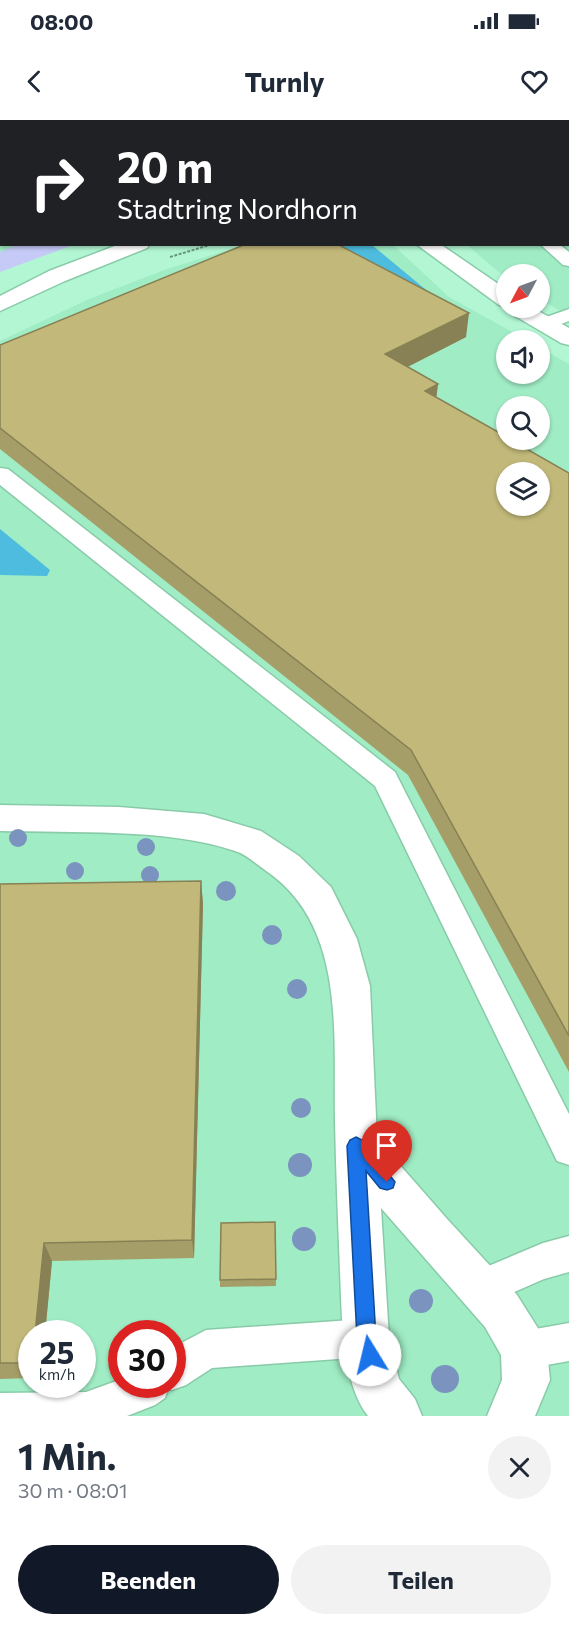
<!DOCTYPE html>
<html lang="de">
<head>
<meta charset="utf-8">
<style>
	:root { --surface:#fff; --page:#f2f2f3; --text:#1f2937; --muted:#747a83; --accent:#111827 }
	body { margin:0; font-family:Commissioner,sans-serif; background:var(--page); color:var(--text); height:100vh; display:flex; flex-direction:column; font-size:22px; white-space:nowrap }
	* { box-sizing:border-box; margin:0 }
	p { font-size:20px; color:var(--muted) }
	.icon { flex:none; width:33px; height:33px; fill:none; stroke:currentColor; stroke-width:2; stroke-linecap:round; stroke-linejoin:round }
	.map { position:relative; height:1296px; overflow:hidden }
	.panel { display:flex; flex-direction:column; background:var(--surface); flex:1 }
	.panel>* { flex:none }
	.top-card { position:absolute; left:0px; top:0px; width:570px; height:126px; box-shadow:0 2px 4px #0004; background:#202124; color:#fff; overflow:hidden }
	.needle { width:39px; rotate:229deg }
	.buttons { position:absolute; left:496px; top:144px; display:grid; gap:12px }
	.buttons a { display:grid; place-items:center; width:54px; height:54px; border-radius:50%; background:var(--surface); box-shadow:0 2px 4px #0004; font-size:30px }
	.speed { position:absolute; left:18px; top:1200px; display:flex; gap:12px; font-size:30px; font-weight:700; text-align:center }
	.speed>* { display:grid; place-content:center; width:78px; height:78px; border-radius:50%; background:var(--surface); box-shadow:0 2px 4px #0004; line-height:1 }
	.speed small { font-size:15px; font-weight:400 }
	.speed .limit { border:9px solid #d22; background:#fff; color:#111 }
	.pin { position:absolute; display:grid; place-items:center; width:51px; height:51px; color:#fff; margin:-62px -26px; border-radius:50% 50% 50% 0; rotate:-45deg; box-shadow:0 0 6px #0007 }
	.pin .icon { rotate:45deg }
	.me { position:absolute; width:66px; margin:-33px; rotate:351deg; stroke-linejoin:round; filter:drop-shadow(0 0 4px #0008) }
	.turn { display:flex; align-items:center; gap:21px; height:126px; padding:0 18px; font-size:27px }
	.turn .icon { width:78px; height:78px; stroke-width:2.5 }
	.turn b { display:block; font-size:42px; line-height:51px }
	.round { display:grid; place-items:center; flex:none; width:63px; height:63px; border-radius:32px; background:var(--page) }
	.summary { display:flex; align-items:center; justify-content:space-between; height:102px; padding:0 18px }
	h1 { font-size:36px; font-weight:700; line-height:45px }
	.primary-button { display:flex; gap:12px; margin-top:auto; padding:12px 18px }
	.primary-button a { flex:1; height:69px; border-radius:36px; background:var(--accent); color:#fff; font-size:24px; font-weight:700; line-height:69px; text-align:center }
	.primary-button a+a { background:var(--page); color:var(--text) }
	.status { display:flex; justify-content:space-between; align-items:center; height:42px; padding:0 30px; background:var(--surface); direction:ltr }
	.status svg { height:16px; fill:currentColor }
	header { display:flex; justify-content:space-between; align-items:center; height:78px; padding:0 18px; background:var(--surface); font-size:27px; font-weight:700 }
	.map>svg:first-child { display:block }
</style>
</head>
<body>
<div class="status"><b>08:00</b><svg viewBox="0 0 49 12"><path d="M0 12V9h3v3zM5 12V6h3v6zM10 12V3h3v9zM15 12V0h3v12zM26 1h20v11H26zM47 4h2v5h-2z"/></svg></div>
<header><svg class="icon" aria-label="back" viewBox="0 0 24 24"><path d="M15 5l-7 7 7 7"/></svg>Turnly<svg class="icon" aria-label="heart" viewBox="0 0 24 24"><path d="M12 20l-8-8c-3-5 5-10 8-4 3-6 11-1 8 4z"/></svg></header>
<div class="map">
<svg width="569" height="1296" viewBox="0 0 569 1296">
	<rect width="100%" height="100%" fill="#b2f6d3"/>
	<g fill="#a0ecc5" fill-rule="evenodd">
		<path d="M0,0H299L300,1L2,2V124L20,125L0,132Z"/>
		<path d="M569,47V196L540,179V154H507V159L467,125L568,124Z"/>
		<path d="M392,124L449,177L527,220H507V254H540V228L569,244V1296H0V221L89,179L167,149L244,125ZM507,286H540V320H507ZM507,352H540V386H507ZM32,1214H82V1264H32ZM122,1214H172V1264H122Z"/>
	</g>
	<path fill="#c6caf7" d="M20,124H73V125L0,152V132Z"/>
	<g fill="#4ebcde">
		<path d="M316,125H372L437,179Z"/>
		<path d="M0,409L50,450L47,456L0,455Z"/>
	</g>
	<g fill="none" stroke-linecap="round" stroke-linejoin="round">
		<g stroke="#89cba9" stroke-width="3">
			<g id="lane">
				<path d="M382,0H404L381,2Z"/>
				<rect x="568" y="71" width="1" height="10"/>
				<path d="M540,124H559L569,132V146L563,145Z"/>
				<path d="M569,189V201L545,210L538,208L536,204L538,200Z"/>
				<path d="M0,348L8,349L395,652L569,994V1045L557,1041L375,666L0,365Z"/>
				<path d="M569,1116V1152L544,1159L480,1187L467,1181L461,1168L467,1155L543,1123Z"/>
				<path d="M366,1199L379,1205L385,1218L379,1231L366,1237L212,1248L186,1265L172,1270L168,1269L165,1278L155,1285L127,1296H0V1273L86,1272L122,1259V1264H172V1228L206,1210Z"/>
				<path d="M569,1203V1241L524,1249L510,1244L505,1230L510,1216L524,1211Z"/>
			</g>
		</g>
		<g stroke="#89cba9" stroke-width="3">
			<g id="street">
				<path d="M329,0H347L348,2H330Z"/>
				<path d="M416,124H440L507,170V187L499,185Z"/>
				<path d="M507,188H533L569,208V225L561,223L510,193Z"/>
				<path d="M0,685L119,687L204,694L261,711L299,736L331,767L357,819L370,866L377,1019L448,1100L517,1175L541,1213L547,1230L550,1260L535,1296H487L502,1260L501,1235L485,1207L381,1088L389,1218L399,1259L415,1279L422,1296H368C341,1262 342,1193 340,1151C338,1101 336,1051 335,1001C333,915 347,805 265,750C256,744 246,734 235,731C167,708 72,713 0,711Z"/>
			</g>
		</g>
		<g stroke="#89cba9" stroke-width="3">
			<g id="secondary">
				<rect x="568" y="20" width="1" height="12"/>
				<path d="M120,124H150L147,128L65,161L0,191V176L49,151Z"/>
			</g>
		</g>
		<path stroke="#66967d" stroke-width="2" stroke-dasharray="3 1.5" stroke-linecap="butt" d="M170,137L213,124"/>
		<use href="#lane" fill="#fff" fill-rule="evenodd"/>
		<use href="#street" fill="#fff" fill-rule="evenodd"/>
		<use href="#secondary" fill="#fff" fill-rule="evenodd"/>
	</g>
	<g fill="#7a93bf">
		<circle cx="18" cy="718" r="9"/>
		<circle cx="146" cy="727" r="9"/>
		<circle cx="75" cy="751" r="9"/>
		<circle cx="150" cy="755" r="9"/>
		<circle cx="226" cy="771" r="10"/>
		<circle cx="272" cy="815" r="10"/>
		<circle cx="297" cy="869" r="10"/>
		<circle cx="301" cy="988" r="10"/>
		<circle cx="300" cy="1045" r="12"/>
		<circle cx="304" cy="1119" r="12"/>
		<circle cx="421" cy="1181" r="12"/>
		<circle cx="445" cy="1259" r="14"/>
	</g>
	<g fill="#a69e68">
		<path d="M466,217L407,247L438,264L436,277L569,353V952L408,655L0,329V225Z"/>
		<path d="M201,761L203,784L194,1138L52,1141L45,1214H32V1258L0,1259V764Z"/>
		<path d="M275,1102L276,1166L220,1167V1160Z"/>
	</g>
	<g fill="#878155">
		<path d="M469,193L466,217L384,259L385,234Z"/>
		<path d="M438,264L435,289L425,271Z"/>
		<path d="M201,761L203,784L194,1138L192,1120Z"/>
		<path d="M44,1123L52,1141L45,1214H35Z"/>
	</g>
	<g fill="#c1b879" stroke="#878155" stroke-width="1.5" fill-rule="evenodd">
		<path d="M246,124H337L469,193L385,234L438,264L425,271L507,317V320H511L569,353V916L411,630L0,308V225ZM507,352H540V386H507Z"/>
		<path d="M201,761L192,1120L44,1123L35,1214H32V1243H0V764Z"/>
		<path d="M275,1102L276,1159L220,1160L221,1103Z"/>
	</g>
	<path fill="#1a73e8" stroke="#114b97" stroke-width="1.5" d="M356,1017L362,1020L395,1062L393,1068L387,1070L380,1068L366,1051L376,1218L380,1235L377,1242L370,1245L364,1242L357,1218L347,1026L350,1020Z"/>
</svg>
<div class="buttons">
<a><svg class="needle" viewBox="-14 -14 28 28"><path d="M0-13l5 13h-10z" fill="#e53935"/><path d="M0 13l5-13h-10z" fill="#747a83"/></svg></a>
<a><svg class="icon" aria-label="sound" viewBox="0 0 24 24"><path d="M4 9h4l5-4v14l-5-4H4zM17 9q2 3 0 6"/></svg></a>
<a><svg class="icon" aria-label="search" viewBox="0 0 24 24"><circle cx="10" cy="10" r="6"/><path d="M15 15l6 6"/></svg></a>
<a><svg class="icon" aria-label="layers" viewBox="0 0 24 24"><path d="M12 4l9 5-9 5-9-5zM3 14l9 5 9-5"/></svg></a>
</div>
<div class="speed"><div>25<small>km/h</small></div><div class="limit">30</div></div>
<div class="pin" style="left:387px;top:1062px;background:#d93025"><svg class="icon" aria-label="arrive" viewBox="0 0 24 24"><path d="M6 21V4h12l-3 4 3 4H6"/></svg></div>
<svg class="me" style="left:370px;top:1235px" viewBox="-20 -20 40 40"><circle r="19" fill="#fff"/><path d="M0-13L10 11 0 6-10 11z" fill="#1a73e8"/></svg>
<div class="top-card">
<div class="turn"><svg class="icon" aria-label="right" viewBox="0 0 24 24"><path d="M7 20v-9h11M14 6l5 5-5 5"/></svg><div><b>20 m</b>Stadtring Nordhorn</div></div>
</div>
</div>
<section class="panel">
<div class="summary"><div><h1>1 Min.</h1><p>30 m · 08:01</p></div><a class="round"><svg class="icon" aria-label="close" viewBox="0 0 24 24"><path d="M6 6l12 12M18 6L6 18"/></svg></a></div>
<div class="primary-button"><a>Beenden</a><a>Teilen</a></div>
</section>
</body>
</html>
